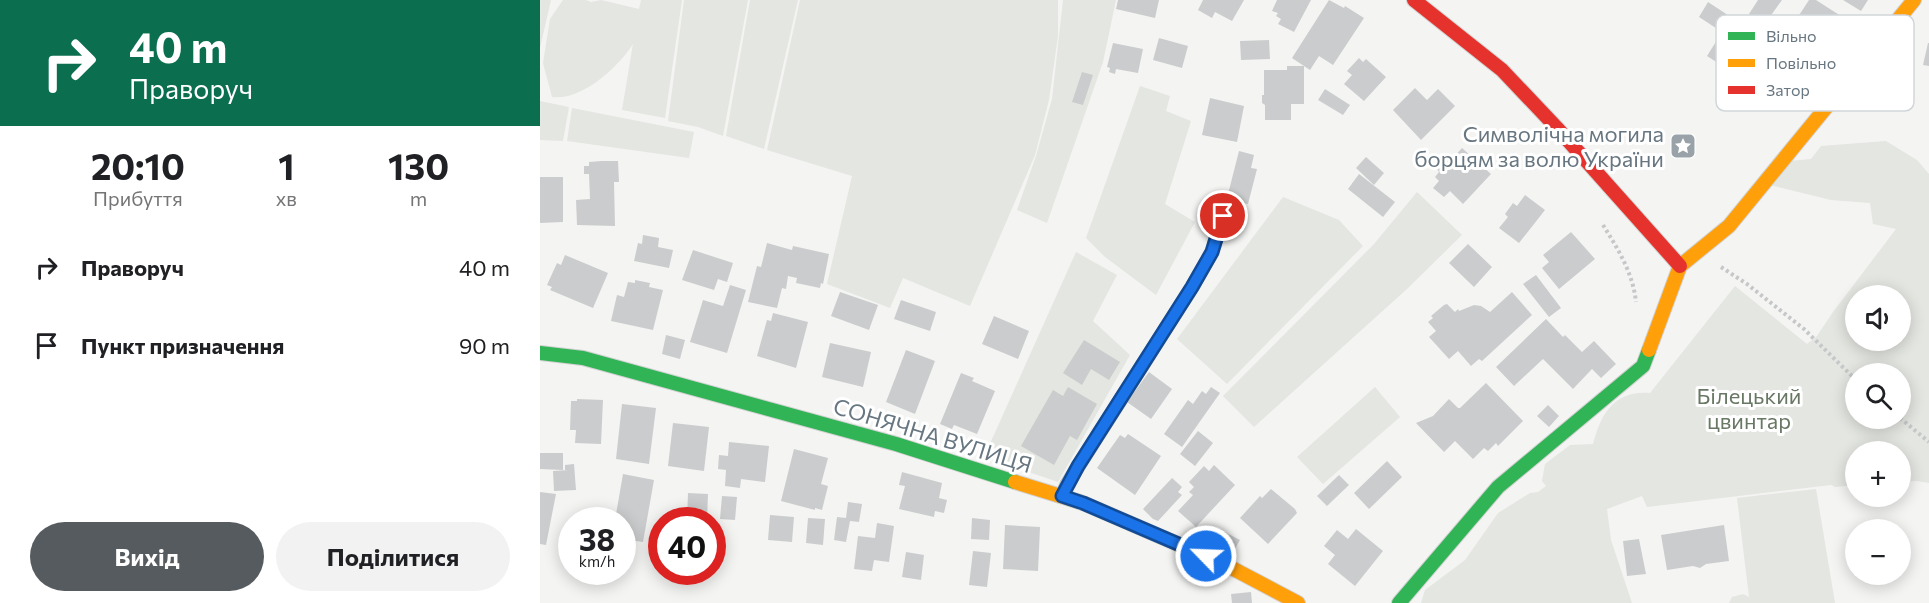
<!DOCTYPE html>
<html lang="uk">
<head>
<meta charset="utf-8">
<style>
	:root { --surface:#fff; --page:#f2f2f2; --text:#202124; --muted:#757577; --accent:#565b5f }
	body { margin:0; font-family:Commissioner,sans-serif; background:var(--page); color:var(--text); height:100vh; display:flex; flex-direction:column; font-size:22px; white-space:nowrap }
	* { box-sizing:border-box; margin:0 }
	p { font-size:20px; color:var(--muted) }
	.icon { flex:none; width:33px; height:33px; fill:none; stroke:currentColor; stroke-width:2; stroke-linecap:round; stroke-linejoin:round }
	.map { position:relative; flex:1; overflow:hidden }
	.panel { display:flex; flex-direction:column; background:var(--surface); width:540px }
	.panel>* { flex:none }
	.banner { background:#0b6e4f; color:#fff; overflow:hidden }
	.controls { position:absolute; left:1305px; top:285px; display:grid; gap:12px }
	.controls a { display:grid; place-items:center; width:66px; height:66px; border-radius:50%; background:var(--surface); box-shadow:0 3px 15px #0003; font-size:30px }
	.speed { position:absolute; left:18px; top:507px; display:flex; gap:12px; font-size:30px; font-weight:700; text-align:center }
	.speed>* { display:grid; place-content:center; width:78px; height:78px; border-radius:50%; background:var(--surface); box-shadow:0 3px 15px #0003; line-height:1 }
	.speed small { font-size:15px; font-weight:400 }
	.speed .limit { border:9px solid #d22; background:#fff; color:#111 }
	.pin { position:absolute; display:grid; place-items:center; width:51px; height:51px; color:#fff; margin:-26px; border:3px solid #fff; border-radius:50%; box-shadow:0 2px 6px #0007 }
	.me { position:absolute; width:66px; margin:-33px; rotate:294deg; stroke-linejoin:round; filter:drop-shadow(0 0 4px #0008) }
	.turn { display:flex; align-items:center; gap:21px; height:126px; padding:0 30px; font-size:27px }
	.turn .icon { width:78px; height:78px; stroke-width:2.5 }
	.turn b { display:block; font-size:42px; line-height:51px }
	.eta { display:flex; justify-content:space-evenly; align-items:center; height:102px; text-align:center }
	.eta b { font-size:36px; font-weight:700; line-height:42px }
	.primary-button { display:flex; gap:12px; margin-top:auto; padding:12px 30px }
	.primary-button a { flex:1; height:69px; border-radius:36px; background:var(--accent); color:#fff; font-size:24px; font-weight:700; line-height:69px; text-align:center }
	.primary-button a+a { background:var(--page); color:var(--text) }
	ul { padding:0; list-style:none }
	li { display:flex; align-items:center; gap:18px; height:78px; padding:0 30px }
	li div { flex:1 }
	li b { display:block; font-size:22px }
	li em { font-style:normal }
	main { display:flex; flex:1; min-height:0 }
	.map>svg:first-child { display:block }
</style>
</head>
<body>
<main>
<section class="panel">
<div class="banner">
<div class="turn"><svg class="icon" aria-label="right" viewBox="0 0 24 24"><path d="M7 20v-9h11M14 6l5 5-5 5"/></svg><div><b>40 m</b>Праворуч</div></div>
</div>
<div class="eta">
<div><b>20:10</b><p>Прибуття</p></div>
<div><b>1</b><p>хв</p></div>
<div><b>130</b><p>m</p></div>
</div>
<ul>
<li><svg class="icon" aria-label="right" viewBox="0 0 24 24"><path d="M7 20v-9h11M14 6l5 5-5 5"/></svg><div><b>Праворуч</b></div><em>40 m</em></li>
<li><svg class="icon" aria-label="arrive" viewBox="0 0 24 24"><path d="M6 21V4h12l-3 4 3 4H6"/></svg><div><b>Пункт призначення</b></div><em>90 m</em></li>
</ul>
<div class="primary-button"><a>Вихід</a><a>Поділитися</a></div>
</section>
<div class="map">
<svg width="1389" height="603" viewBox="0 0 1389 603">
	<rect width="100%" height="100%" fill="#f4f4f3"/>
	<g fill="#e4e6e1" fill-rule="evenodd">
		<path d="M0,0H11L0,48Z"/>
		<path d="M23,0H46L51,2L61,0L99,9L101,0H142L125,118L82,110L93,44C78,67 42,101 12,97L3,63L10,19Z"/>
		<path d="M144,0H208L183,136L158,127L128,121Z"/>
		<path d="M210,0H258L224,149L186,136Z"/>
		<path d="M260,0H518V36L509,100L495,155L430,306L363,278L350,308L287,284L312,176L227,150Z"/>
		<path d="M523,0H576L563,62L507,223L477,210L496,156L512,99Z"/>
		<path d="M600,86L630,96L626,111L651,121L625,204L655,222L616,295L565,257L546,238Z"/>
		<path d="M0,101L29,107L23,141L0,140Z"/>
		<path d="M32,108L154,132L149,158L27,141Z"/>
		<path d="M1346,141L1377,160L1389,174V483L1377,481L1361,482L1360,452H1316L1315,485L1295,487L1291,485L1107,507L1102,496L1067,509L1071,540L1092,603H881L885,590L925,560L958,513L990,493L998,492L1006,486L1002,481L1005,464L1030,445L1053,444C1061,413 1075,390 1110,393L1195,286L1267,344L1277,336L1293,312L1356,229L1333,224L1330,203L1291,200L1230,185L1250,161L1271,159L1281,146ZM1316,296H1360V340H1316ZM1316,374H1360V418H1316Z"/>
		<path d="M877,192L922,235L867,289L714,427L683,396L834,244Z"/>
		<path d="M743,197L799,220L823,246L687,384L637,339Z"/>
		<path d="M536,252L577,275L553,321L590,355L518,482L444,457Z"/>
		<path d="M835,387L860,417L783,484L757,457Z"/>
		<path d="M1276,489L1295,603H1189L1192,597L1203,594L1209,597L1197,498Z"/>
	</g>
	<g fill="#cbcccd">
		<path d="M578,0H619L615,18L576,9Z"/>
		<path d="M663,0H704L692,21L675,12L672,18L658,10Z"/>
		<path d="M737,0H771L754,32L738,24L741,19L736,16L738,13L732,11Z"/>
		<path d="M789,0L804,8L805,6L824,18L793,65L779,56L770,70L752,58Z"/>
		<path d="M1218,0H1242L1224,25L1209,14Z"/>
		<path d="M1269,0H1276L1304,18L1287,44L1254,23Z"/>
		<path d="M1303,0H1328L1321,11Z"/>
		<path d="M1168,2L1232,44L1234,41L1263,60L1243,91L1213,71L1218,63L1195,49L1184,67L1167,56L1182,32L1159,17Z"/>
		<path d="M619,38L648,46L642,68L613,60Z"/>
		<path d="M729,40L730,59L701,60L700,41Z"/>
		<path d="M573,43L603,49L598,73L576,69L575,74L569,72L570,68L567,67Z"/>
		<path d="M1388,43H1389V66L1383,65Z"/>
		<path d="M819,58L823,62L826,59L846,77L824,101L804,84L812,75L807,71Z"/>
		<path d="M747,66H764V104H751V120H725V105L722,103V95H724V70H747Z"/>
		<path d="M542,72L553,75L543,105L532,102Z"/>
		<path d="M875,88L887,100L898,89L915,106L881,140L853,110Z"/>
		<path d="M785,89L810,105L803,115L778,100Z"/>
		<path d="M670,98L704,106L697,142L662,135Z"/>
		<path d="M922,148L951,174L923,204L910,191L904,197L893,188L899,181L895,177L899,172L894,164L903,154L906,158L909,155L913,158Z"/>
		<path d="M699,151L714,155L711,168L717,169L708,204L703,203L702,205L686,202Z"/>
		<path d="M826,157L844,173L834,185L816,168Z"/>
		<path d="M62,161H78L79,182H74L75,226L37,225L36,200L50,199L49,174H44V166H49V162Z"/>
		<path d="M819,174L855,202L843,217L808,189Z"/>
		<path d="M0,177H23V222L0,223Z"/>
		<path d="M985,195L1005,210L979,243L959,228L968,217L965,214L973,203L977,206Z"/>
		<path d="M1031,232L1055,259L1019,289L1002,268L1009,262L1003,255Z"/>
		<path d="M103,235L119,238L118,247L133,250L129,268L94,261L98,243L102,244Z"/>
		<path d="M227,243L252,250L253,246L289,254L283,284L281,283L280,288L256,283L257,278L248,276L246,289L242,288L237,308L208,302L217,266L221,267Z"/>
		<path d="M928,244L952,267L934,287L909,263Z"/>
		<path d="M153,250L193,263L187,282L178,279L174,290L142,280Z"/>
		<path d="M25,255L68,273L53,308L10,290L12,287L7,285L17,263L21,265Z"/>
		<path d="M996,275L1021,308L1009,317L983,284Z"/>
		<path d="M95,280L110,283L109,287L123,290L113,330L71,321L77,295L84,297L88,282L95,283Z"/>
		<path d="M190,285L206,290L187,353L150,342L163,300L183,306Z"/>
		<path d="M300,292L338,305L329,330L291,316Z"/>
		<path d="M972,292L992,315L942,361L939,359L931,366L918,351L909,359L889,337L896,331L888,322L893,318L891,316L904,305L907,304L915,312L918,309L919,311L934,305L941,306L950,312Z"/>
		<path d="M361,300L396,312L390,331L354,319Z"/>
		<path d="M233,313L268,322L256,368L217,356L227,320L231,321Z"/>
		<path d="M454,316L489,331L478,359L442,344Z"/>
		<path d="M1006,319L1023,337L1025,335L1042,352L1054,341L1076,364L1061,378L1052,369L1033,389L1003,359L974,386L956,367Z"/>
		<path d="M126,335L145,340L140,359L122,354Z"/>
		<path d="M544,340L580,362L569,380L551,369L542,385L523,373Z"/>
		<path d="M290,343L331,352L323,387L282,377Z"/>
		<path d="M366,350L395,361L375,414L346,402Z"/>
		<path d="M609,372L632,389L611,419L587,402Z"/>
		<path d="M421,373L434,378L432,381L455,391L437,434L414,425L412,429L400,424Z"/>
		<path d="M946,383L983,421L958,446L956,443L948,451L944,448L933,459L915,441L904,452L876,423L893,416L909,399L918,408H920Z"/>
		<path d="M528,387L557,404L537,440L530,436L514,465L481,446L513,390L523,396Z"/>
		<path d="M671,387L680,393L642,447L624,434L648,400L653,404L662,391L666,394Z"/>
		<path d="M37,399L63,400L61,444L35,443L36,430H30L31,401H37Z"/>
		<path d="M82,404L116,408L109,464L76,459Z"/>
		<path d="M1008,405L1019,416L1009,427L997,416Z"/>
		<path d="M133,423L169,427L164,471L128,466Z"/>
		<path d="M658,431L673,443L655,466L640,454Z"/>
		<path d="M588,434L621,456L595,495L557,468L580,435L585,438Z"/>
		<path d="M189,442L229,446L225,482L201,479L200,488L185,486L186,470L178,469L179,455L188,456Z"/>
		<path d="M254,449L288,458L281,484L288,486L282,510L275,508V510L241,501Z"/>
		<path d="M0,453H23V470L0,469Z"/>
		<path d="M847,461L862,477L829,509L814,493Z"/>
		<path d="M34,464L36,490L14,491L13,471L29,470H25V465Z"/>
		<path d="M674,465L695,485L656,527L638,511L653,495L649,492L654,487L649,482L664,466L669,471Z"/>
		<path d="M362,472L402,483L399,498L407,500L404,513L395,511L394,517L359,509L365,486L359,485Z"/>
		<path d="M83,474L114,480L103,542L82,539V520H75Z"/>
		<path d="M799,475L809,485L787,506L777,496Z"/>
		<path d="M632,478L642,487L638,492L642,495L618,521L613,519L603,509Z"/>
		<path d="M731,489L755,509L757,513L728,544L700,518L720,496L722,498Z"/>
		<path d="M0,492L16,494L6,545L0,544Z"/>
		<path d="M148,493L168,494L167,520L147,519Z"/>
		<path d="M182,496L197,497L195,520L180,519Z"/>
		<path d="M308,502L322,504L319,522L310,521L306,542L294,540L297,517L306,518Z"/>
		<path d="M230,515L254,517L252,542L228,540Z"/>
		<path d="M268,518L285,519L283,545L266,543Z"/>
		<path d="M432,518L450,520L449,540L431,539Z"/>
		<path d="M337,523L354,526L349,562L334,560L332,571L314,569L318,536L335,538Z"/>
		<path d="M465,525L500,527L498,571L463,569Z"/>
		<path d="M1184,525L1189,561L1166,564L1160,568L1153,566L1127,570L1121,535Z"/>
		<path d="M677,528L700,540L692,554L670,542Z"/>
		<path d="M816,529L843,551L815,586L788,564L795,555L784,546L797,530L808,539Z"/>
		<path d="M1099,539L1106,574L1087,576L1083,541Z"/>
		<path d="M433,551L451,553L447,587L429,585Z"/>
		<path d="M366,552L384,555L381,580L362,577Z"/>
		<path d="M711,592L712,603H692L691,594Z"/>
	</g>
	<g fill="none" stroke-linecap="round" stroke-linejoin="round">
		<g stroke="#d1d1d1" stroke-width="16">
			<g id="fast">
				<path d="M0,353L43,358L356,444L475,482"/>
				<path d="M859,603L958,487L1103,366L1109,350"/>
			</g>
		</g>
		<g stroke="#d1d1d1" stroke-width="16">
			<g id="slow">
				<path d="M1109,350L1140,266L1189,226L1374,0"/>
				<path d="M475,482L543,503L686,565L758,603"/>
			</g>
		</g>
		<g stroke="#d1d1d1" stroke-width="16">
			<path id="jam" d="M874,0L962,70L1017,128L1140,266"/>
		</g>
		<g stroke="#c6c7c8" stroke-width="4" stroke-dasharray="3 3" stroke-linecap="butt">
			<path d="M1063,225C1078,249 1093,273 1096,302"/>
			<path d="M1181,267L1207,284L1264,329L1316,380"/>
			<path d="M1360,418L1389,442"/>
		</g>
		<path stroke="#c8caca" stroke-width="15" d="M522,496L527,484L652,287L672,252L683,216"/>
		<use href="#fast" stroke="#30b455" stroke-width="14"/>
		<use href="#slow" stroke="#ff9f0a" stroke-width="14"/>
		<use href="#jam" stroke="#e5322d" stroke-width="14"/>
	</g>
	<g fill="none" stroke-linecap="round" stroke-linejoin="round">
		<g stroke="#114b97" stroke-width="15">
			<path id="route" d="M666,556L543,503L522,496L538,466L652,287L672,252L683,216"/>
		</g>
		<use href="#route" stroke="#1a73e8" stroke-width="10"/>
	</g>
	<defs>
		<g id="sight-square" transform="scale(1.35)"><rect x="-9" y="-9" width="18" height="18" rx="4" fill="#98a2a8" stroke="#fff"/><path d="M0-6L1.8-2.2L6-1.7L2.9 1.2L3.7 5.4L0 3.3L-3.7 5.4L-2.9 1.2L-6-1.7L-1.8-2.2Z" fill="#fff"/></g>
	</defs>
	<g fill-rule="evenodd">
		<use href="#sight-square" x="1143" y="146"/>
	</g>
	<g text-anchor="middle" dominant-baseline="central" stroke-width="6" stroke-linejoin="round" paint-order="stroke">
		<g font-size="22" fill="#677680" stroke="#fff" text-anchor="end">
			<text x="1124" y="133">Символічна могила<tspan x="1124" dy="25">борцям за волю України</tspan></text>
		</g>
		<g font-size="22" fill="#697865" stroke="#fff">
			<text x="1209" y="395">Білецький<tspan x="1209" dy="25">цвинтар</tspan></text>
		</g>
		<g font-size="22" fill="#677680" stroke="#fff">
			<text transform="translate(393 435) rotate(17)">СОНЯЧНА ВУЛИЦЯ</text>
		</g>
	</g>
	<rect x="1176" y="15" width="198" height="96" rx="9" fill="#fff" stroke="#d1d6d9" stroke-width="1.5"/>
	<rect x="1188" y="32" width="27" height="8" fill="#30b455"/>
	<rect x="1188" y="59" width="27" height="8" fill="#ff9f0a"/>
	<rect x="1188" y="86" width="27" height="8" fill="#e5322d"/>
	<g font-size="16" fill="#677680">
		<text x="1226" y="42">Вільно</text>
		<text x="1226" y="69">Повільно</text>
		<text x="1226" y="96">Затор</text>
	</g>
</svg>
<div class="controls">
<a><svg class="icon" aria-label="sound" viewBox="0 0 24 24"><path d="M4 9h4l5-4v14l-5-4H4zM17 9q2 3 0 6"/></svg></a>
<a><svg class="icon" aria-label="search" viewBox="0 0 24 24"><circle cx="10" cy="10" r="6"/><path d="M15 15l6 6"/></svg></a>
<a>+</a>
<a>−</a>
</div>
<div class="speed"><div>38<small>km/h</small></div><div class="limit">40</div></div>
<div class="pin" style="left:683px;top:216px;background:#d93025"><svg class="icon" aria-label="arrive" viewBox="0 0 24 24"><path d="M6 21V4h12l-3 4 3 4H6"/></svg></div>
<svg class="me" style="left:666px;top:556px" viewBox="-20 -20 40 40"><circle r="17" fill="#1a73e8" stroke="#fff" stroke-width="3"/><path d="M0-11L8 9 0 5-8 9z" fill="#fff"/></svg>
</div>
</main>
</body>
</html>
